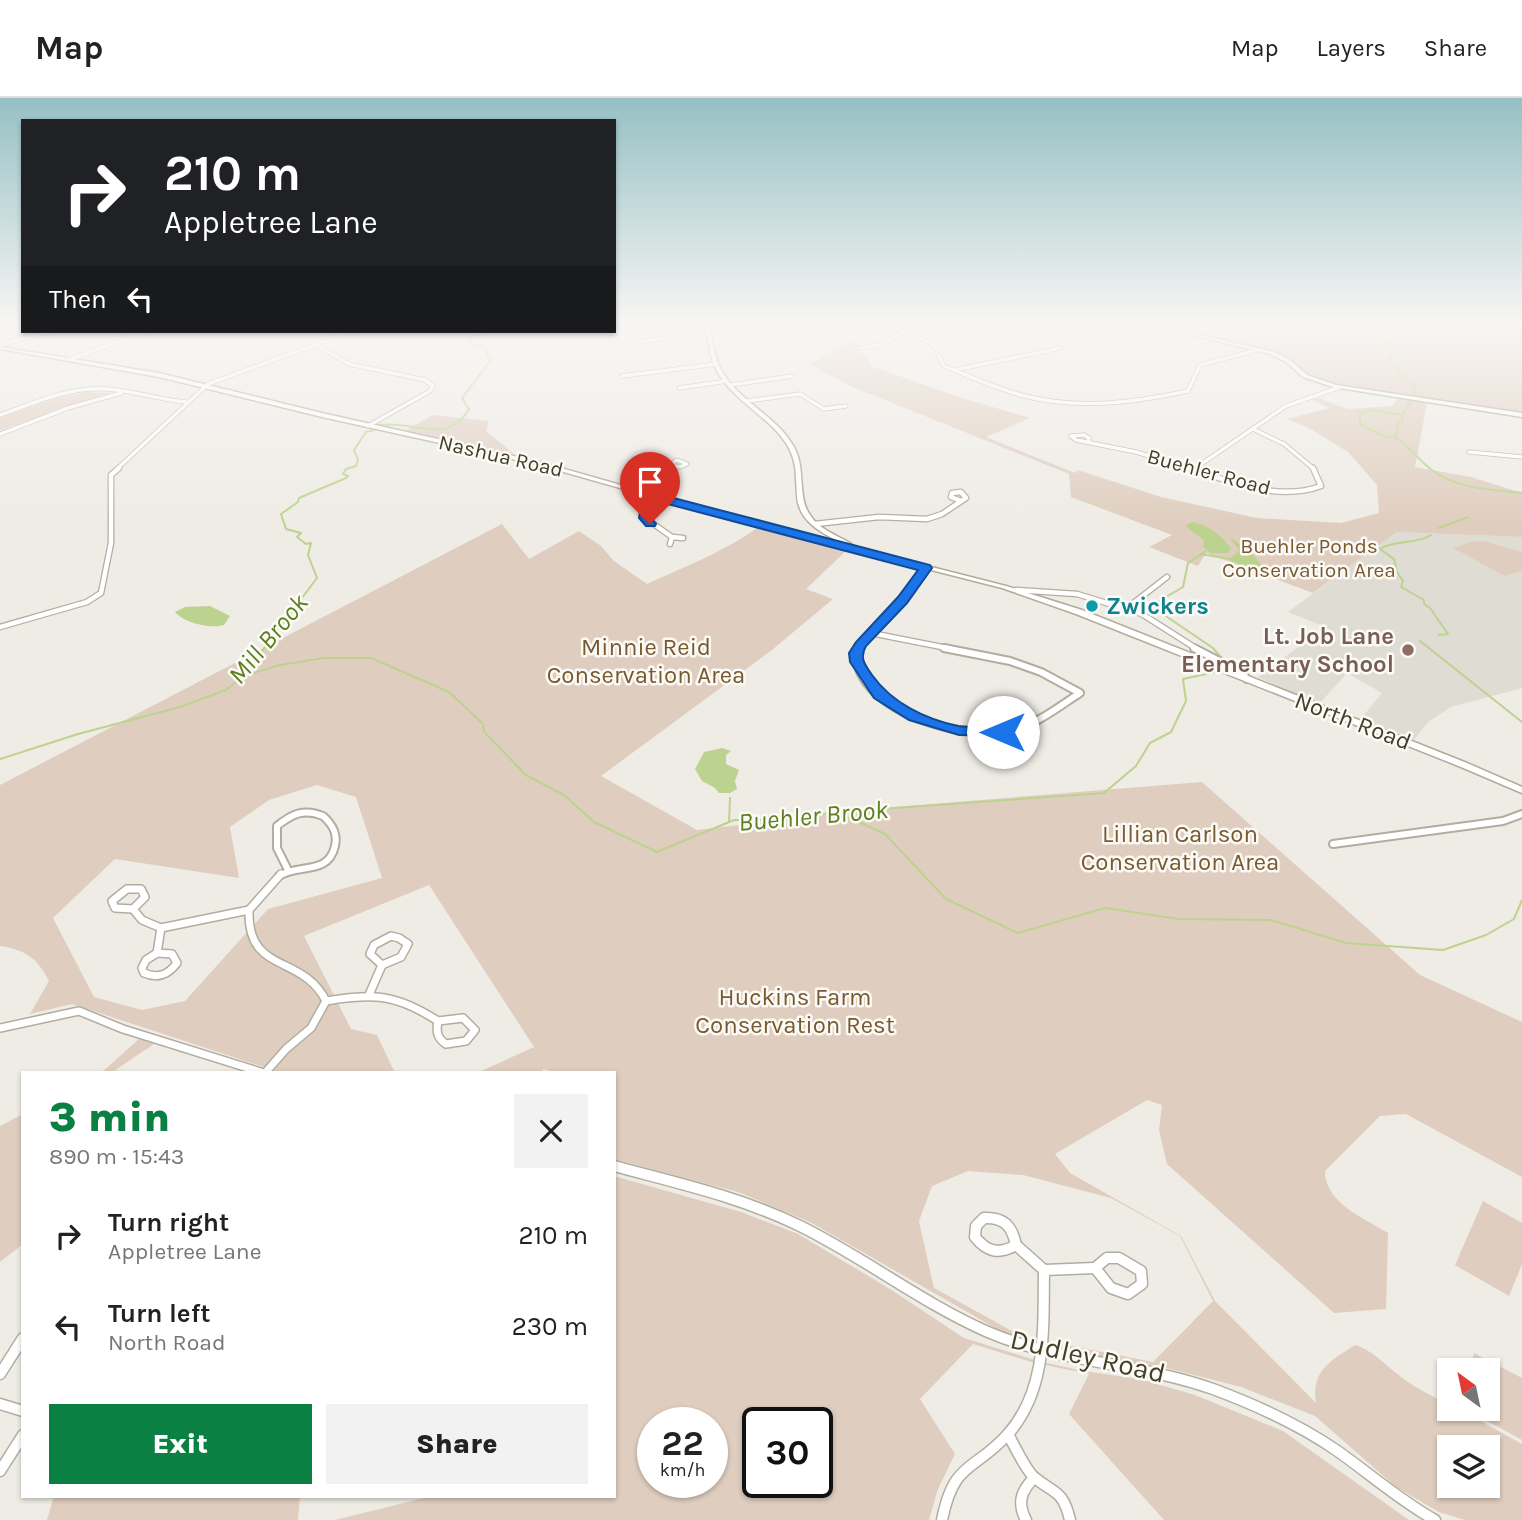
<!DOCTYPE html>
<html lang="en">
<head>
<meta charset="utf-8">
<style>
	:root { --surface:#fff; --page:#f2f2f2; --text:#222; --muted:#767676; --line:#e0e0e0; --accent:#0b8043 }
	body { margin:0; font-family:Karla,sans-serif; background:var(--page); color:var(--text); height:100vh; display:flex; flex-direction:column; font-size:26px; white-space:nowrap }
	* { box-sizing:border-box; margin:0 }
	p { font-size:23px; color:var(--muted) }
	.icon { flex:none; width:38px; height:38px; fill:none; stroke:currentColor; stroke-width:2; stroke-linecap:round; stroke-linejoin:round }
	.map { position:relative; flex:1; overflow:hidden }
	.details { position:absolute; left:21px; top:973px; width:595px; height:427px; display:flex; flex-direction:column; background:var(--surface); border-radius:0px; box-shadow:0 2px 5px #0004 }
	.details>* { flex:none }
	.banner { position:absolute; left:21px; top:21px; width:595px; height:214px; border-radius:0px; box-shadow:0 2px 5px #0004; background:#202124; color:#fff; overflow:hidden }
	.needle { width:46px; rotate:327deg }
	.tools { position:absolute; left:1437px; top:1260px; display:grid; gap:14px }
	.tools a { display:grid; place-items:center; width:63px; height:63px; border-radius:0px; background:var(--surface); box-shadow:0 2px 5px #0004; font-size:35px }
	.speed { position:absolute; left:637px; top:1309px; display:flex; gap:14px; font-size:35px; font-weight:700; text-align:center }
	.speed>* { display:grid; place-content:center; width:91px; height:91px; border-radius:50%; background:var(--surface); box-shadow:0 2px 5px #0004; line-height:1 }
	.speed small { font-size:18px; font-weight:400 }
	.speed .limit { border:4px solid #111; border-radius:10px; background:#fff; color:#111 }
	.pin { position:absolute; display:grid; place-items:center; width:60px; height:60px; color:#fff; margin:-72px -30px; border-radius:50% 50% 50% 0; rotate:-45deg; box-shadow:0 0 7px #0007 }
	.pin .icon { rotate:45deg }
	.me { position:absolute; width:77px; margin:-38px; rotate:270deg; stroke-linejoin:round; filter:drop-shadow(0 0 5px #0008) }
	.turn { display:flex; align-items:center; gap:24px; height:147px; padding:0 28px; font-size:32px }
	.turn .icon { width:91px; height:91px; stroke-width:2.5 }
	.turn b { display:block; font-size:49px; line-height:60px }
	.then { display:flex; align-items:center; height:66px; padding:0 28px; background:#0003; gap:14px; font-size:26px }
	.round { display:grid; place-items:center; flex:none; width:74px; height:74px; border-radius:0px; background:var(--page) }
	.overview { display:flex; align-items:center; justify-content:space-between; height:119px; padding:0 28px }
	h1 { font-size:42px; font-weight:800; line-height:52px; color:var(--accent) }
	.cta { display:flex; gap:14px; margin-top:auto; padding:14px 28px }
	.cta a { flex:1; height:80px; border-radius:0px; background:var(--accent); color:#fff; font-size:28px; font-weight:800; line-height:80px; text-align:center }
	.cta a+a { background:var(--page); color:var(--text) }
	ul { padding:0; list-style:none }
	li { display:flex; align-items:center; gap:21px; height:91px; padding:0 28px }
	li div { flex:1 }
	li b { display:block; font-size:26px }
	li em { font-style:normal }
	header { display:flex; align-items:center; gap:42px; box-sizing:border-box; height:98px; padding:0 35px; background:var(--surface); border-bottom:2px solid var(--line) }
	header strong { font-size:33px }
	nav { display:flex; gap:38px; margin-inline-start:auto; font-size:24px }
	.map>svg:first-child { display:block }
</style>
</head>
<body>
<header>
<strong>Map</strong>
<nav><a>Map</a><a>Layers</a><a>Share</a></nav>
</header>
<div class="map">
<svg width="1522" height="1422" viewBox="0 0 1522 1422">
	<rect width="100%" height="100%" fill="#efece6"/>
	<path fill="#dfdcd4" d="M1397,434L1522,439V590L1451,609L1428,624L1414,642L1360,622L1382,595L1347,575L1319,606L1258,579L1325,529L1288,514Z"/>
	<g fill="#dfcebf" fill-rule="evenodd">
		<path d="M1158,228H1522V317L1428,300L1415,369L1471,379L1522,395V439L1397,434L1313,495L1206,455L1198,468L1149,449L1172,437L1071,399L1069,376L850,288L810,266L853,243L861,248L857,249L870,264L868,267L959,299L1030,320L986,339L1075,375L1078,372L1161,399L1257,420L1341,425L1379,415L1377,387L1348,354L1309,330L1287,321L1330,310L1312,302L1318,300L1348,311L1392,308L1401,298L1340,289L1305,278L1281,259Z"/>
		<path d="M86,294L110,295L0,332V320L54,301Z"/>
		<path d="M433,317L489,323L486,333L515,357L404,333Z"/>
		<path d="M502,426L529,461L579,433L601,448L614,463L647,486C684,469 726,453 758,429L846,453L806,491L833,501L772,552L601,678L697,732L882,710L1202,684L1420,877L1522,924V1079L1406,1016L1380,1018L1325,1073C1325,1105 1364,1120 1388,1135L1386,1211L1334,1215L1167,1066L1159,1032L1162,1007L1147,1002L1055,1056L1070,1075L1181,1138L1215,1203L1316,1305C1311,1273 1330,1263 1355,1247C1372,1252 1382,1264 1396,1275C1411,1287 1431,1299 1449,1305V1311H1459L1522,1346V1422H1465L1439,1414L1396,1389L1315,1318L1241,1289L1163,1269L1053,1250L1004,1235L810,1124L738,1094L614,1061V975H557L543,971L541,975H477L534,949L429,787L304,838L351,931L377,937L395,975H282L72,906L30,916L49,883C37,860 26,852 0,848V687ZM317,687L356,699L382,780L268,811L185,903L142,912L94,899L53,820L115,761L239,780L230,729L269,702ZM968,1073L1023,1077L1111,1100L1180,1138L1213,1203L1153,1264L1021,1238L934,1190L919,1123L932,1088ZM1449,1349H1488V1388H1449Z"/>
		<path d="M1483,443L1522,454V473L1505,478L1453,450L1471,444Z"/>
		<path d="M139,941L154,946L111,975H101Z"/>
		<path d="M23,1016V1146L0,1164V1028Z"/>
		<path d="M614,1078L741,1114L798,1136L890,1191L964,1240L1038,1263L1083,1273L1140,1281L1195,1297L1283,1333L1409,1422H1164L1069,1316L1089,1276L1031,1264L973,1246L920,1301L955,1356L938,1391L929,1422H335L432,1398H614ZM653,1325H712V1384H653ZM758,1325H817V1384H758Z"/>
		<path d="M1483,1103L1522,1125V1166L1509,1198L1455,1167Z"/>
		<path d="M1474,1255L1522,1280V1342L1465,1311H1488V1272H1470Z"/>
		<path d="M54,1398H300L298,1422H47Z"/>
	</g>
	<g fill="#bcd38f">
		<path d="M1192,424C1207,427 1224,438 1231,451L1228,455H1211L1203,449L1204,442L1185,428Z"/>
		<path d="M1229,439L1248,451L1263,469L1262,472L1255,473L1226,461L1224,460L1232,459L1239,452Z"/>
		<path d="M210,508L230,518L224,527C211,531 184,525 175,514L185,509Z"/>
		<path d="M722,650L731,653L726,657V666L739,672L735,683L737,691L730,695H719L715,690L702,683L695,671L704,654Z"/>
	</g>
	<g fill="none" stroke-linecap="round" stroke-linejoin="round">
		<g stroke="#bcd38f" stroke-width="2">
			<path d="M1362,228L1389,245"/>
			<path d="M1394,249L1390,260L1400,276L1415,289L1414,296"/>
			<path d="M1412,301L1402,319L1403,322L1397,325L1398,333L1395,339C1410,348 1418,362 1432,372C1457,391 1492,392 1522,395"/>
			<path d="M381,327C416,322 446,349 469,311L462,300L491,262L484,249L474,247L468,240L494,233"/>
			<path d="M1392,339L1383,338L1360,326V316L1371,312L1402,317"/>
			<path d="M1439,430L1468,419"/>
			<path d="M1431,437C1415,447 1396,441 1380,451L1394,461L1397,474L1403,483L1401,489L1424,502V506L1430,510L1448,536L1439,537"/>
			<path d="M1206,453L1188,465L1183,489L1151,508L1213,550L1224,563"/>
			<path d="M1201,456L1224,460"/>
			<path d="M1420,543L1522,624"/>
			<path d="M243,578L280,567L324,560H371L449,594L483,626L484,634L526,677L564,697L594,724L657,754L734,722H777L838,714L1104,695L1136,668L1150,645L1171,634L1186,603L1183,581L1216,574"/>
			<path d="M0,661L78,636L180,609L226,592L243,578L317,480L308,457L311,445L306,446L297,439L301,435L286,431L281,416L298,404L299,400L346,380L348,378L343,376L346,371L356,368L358,362L354,352L366,334L374,332"/>
			<path d="M839,715L885,736L946,801L1018,835L1105,810L1179,821L1271,822L1346,845L1443,852L1486,837L1514,821L1522,802"/>
			<path d="M729,724L730,700"/>
		</g>
		<g stroke="#b0aea0" stroke-width="5">
			<g id="street-far4">
				<path d="M892,228L933,246L944,268C969,278 994,290 1021,297C1076,312 1132,305 1188,293L1200,267L1257,252"/>
				<path d="M639,244L709,234"/>
				<path d="M0,247L50,233"/>
				<path d="M316,247L349,266L425,282L433,288L430,293L368,328"/>
				<path d="M860,250L883,246L906,233"/>
				<path d="M71,261L147,233"/>
				<path d="M954,272L1061,250"/>
				<path d="M622,278L717,266"/>
				<path d="M731,287L792,278"/>
				<path d="M679,290L727,283"/>
				<path d="M747,303L800,296L824,311L846,308"/>
				<path d="M0,317C34,305 69,289 105,291C132,292 159,302 186,304"/>
				<path d="M1253,331L1284,346L1314,371"/>
				<path d="M0,336L68,310L121,295"/>
				<path d="M1088,344L1089,340L1084,337L1071,338L1076,342L1136,354L1193,371"/>
				<path d="M1469,354L1522,359"/>
				<path d="M677,362L687,366L680,369L670,367Z"/>
				<path d="M117,371L208,286L353,233"/>
				<path d="M669,371L673,369"/>
				<path d="M1194,371L1286,308L1340,289"/>
			</g>
		</g>
		<g stroke="#b0aea0" stroke-width="7">
			<g id="street-far3">
				<path d="M1188,370C1229,383 1278,404 1321,388L1313,370"/>
				<path d="M634,393L672,370"/>
				<path d="M662,401L648,411L645,420L672,439L670,446"/>
				<path d="M815,426L879,419L927,421L942,416L966,400L961,394L952,395L951,399L961,403"/>
				<path d="M672,439L683,440"/>
				<path d="M1016,492L1077,496L1142,516L1197,551"/>
				<path d="M1127,510L1167,479"/>
				<path d="M0,529L87,504L101,495L111,445V377L119,370"/>
				<path d="M871,535L952,551"/>
				<path d="M858,551L896,510L926,470"/>
			</g>
		</g>
		<g stroke="#b0aea0" stroke-width="10">
			<g id="street-far2">
				<path d="M859,550L856,555C857,562 858,570 861,576C882,619 965,641 1009,633C1035,628 1058,609 1080,595L1041,574L1010,563L944,550"/>
				<path d="M1194,550L1242,575L1247,581"/>
				<path d="M1333,746L1503,723L1522,716"/>
				<path d="M279,778C299,765 328,778 335,748C338,735 332,726 323,718C304,710 292,716 277,728V750L288,772"/>
			</g>
		</g>
		<g stroke="#b0aea0" stroke-width="10">
			<g id="street-far1">
				<path d="M127,791H141L145,799L133,811L115,810L112,803Z"/>
				<path d="M133,811L142,822L161,830"/>
				<path d="M391,838L399,840L408,846L401,859L382,867L370,856L374,847Z"/>
				<path d="M157,855L172,856L177,865C168,877 158,881 144,875L142,870L146,862Z"/>
				<path d="M157,855L161,830L249,812"/>
				<path d="M369,897L382,867"/>
				<path d="M326,903C374,895 396,896 438,923"/>
				<path d="M463,920L475,932L466,943L446,946C437,940 436,934 438,923Z"/>
				<path d="M0,930L79,913L123,931L264,975"/>
				<path d="M265,975L286,951L311,930L326,903C302,855 247,877 249,812L281,776"/>
			</g>
		</g>
		<g stroke="#b0aea0" stroke-width="13">
			<g id="street">
				<path d="M614,1068C677,1085 741,1099 800,1128C865,1160 922,1205 988,1234C1060,1265 1140,1265 1213,1291C1256,1307 1298,1326 1336,1352C1369,1375 1399,1402 1435,1422"/>
				<path d="M984,1120C1004,1119 1012,1128 1016,1147C999,1157 987,1154 975,1139L976,1128Z"/>
				<path d="M1016,1147L1044,1172"/>
				<path d="M1107,1160H1119L1141,1173L1142,1186L1128,1196L1111,1190L1095,1170Z"/>
				<path d="M0,1276L23,1240"/>
				<path d="M0,1306L23,1313"/>
				<path d="M1008,1336C1014,1347 1026,1373 1035,1380C1055,1396 1063,1392 1070,1422"/>
				<path d="M0,1373L23,1337"/>
				<path d="M942,1422C954,1362 974,1374 1008,1336C1048,1291 1043,1228 1044,1172L1095,1170"/>
				<path d="M1026,1422C1017,1405 1021,1393 1034,1380"/>
			</g>
		</g>
		<g stroke="#b0ac98" stroke-width="3">
			<g id="secondary">
				<path d="M706,228H710C713,244 714,261 723,275C741,305 777,318 794,349C806,370 797,399 810,417C819,431 836,437 850,445L851,446L849,448L1006,488L1082,512L1467,665L1522,689V695L1461,669L1076,516L1002,490L715,417L539,367L322,319L159,279L0,251V249L159,275L322,315L540,364L719,415L843,446C827,437 805,428 799,408C796,400 797,390 796,381C796,368 793,356 786,345C768,318 735,304 718,275C710,261 708,244 706,228Z"/>
				<path d="M1156,228H1162L1274,254L1290,262L1307,277L1336,287L1522,315V319L1333,289L1303,279L1286,264L1270,256Z"/>
			</g>
		</g>
		<use href="#street-far4" stroke="#fff" stroke-width="3.5"/>
		<use href="#street-far3" stroke="#fff" stroke-width="4.5"/>
		<use href="#street-far2" stroke="#fff" stroke-width="6"/>
		<use href="#street-far1" stroke="#fff" stroke-width="7"/>
		<use href="#street" stroke="#fff" stroke-width="10"/>
		<use href="#secondary" fill="#fff" fill-rule="evenodd"/>
	</g>
	<linearGradient id="sky" x2="0" y2="1"><stop stop-color="#96c0c4"/><stop offset="0.53" stop-color="#f8f6f4"/><stop offset="1" stop-color="#f8f6f4" stop-opacity="0"/></linearGradient>
	<rect width="1522" height="427" fill="url(#sky)"/>
	<path fill="#1a73e8" stroke="#114b97" stroke-width="2" d="M662,397L930,467L932,470L907,505L866,548C859,560 865,567 872,577C892,605 925,621 958,628C974,631 999,623 1011,634L1003,638L959,637L909,622L874,600L850,564L849,555L856,544L898,499L918,472L664,405L651,415V420L656,426L655,428H646L639,420L640,414Z"/>
	<circle fill="#0f9aa8" stroke="#fbfaf7" stroke-width="2.5" cx="1092" cy="508" r="7"/>
	<circle fill="#8d6e63" stroke="#fbfaf7" stroke-width="2.5" cx="1408" cy="552" r="7"/>
	<g text-anchor="middle" dominant-baseline="central" stroke-width="5" stroke-linejoin="round" paint-order="stroke">
		<g font-size="21" fill="#413f24" stroke="#fbfaf7">
			<text transform="translate(501 358) rotate(13)">Nashua Road</text>
			<text transform="translate(1209 374) rotate(15)">Buehler Road</text>
		</g>
		<g font-size="21" fill="#79592e" stroke="#fbfaf7">
			<text x="1309" y="448">Buehler Ponds<tspan x="1309" dy="24">Conservation Area</tspan></text>
		</g>
		<g font-size="24" font-weight="bold" fill="#0d838f" stroke="#fbfaf7" text-anchor="start">
			<text x="1106" y="508">Zwickers</text>
		</g>
		<g font-size="24" font-weight="bold" fill="#785e54" stroke="#fbfaf7" text-anchor="end">
			<text x="1394" y="538">Lt. Job Lane<tspan x="1394" dy="28">Elementary School</tspan></text>
		</g>
		<g font-size="24" fill="#79592e" stroke="#fbfaf7">
			<text x="646" y="549">Minnie Reid<tspan x="646" dy="28">Conservation Area</tspan></text>
			<text x="1180" y="736">Lillian Carlson<tspan x="1180" dy="28">Conservation Area</tspan></text>
			<text x="795" y="899">Huckins Farm<tspan x="795" dy="28">Conservation Rest</tspan></text>
		</g>
		<g font-size="24" fill="#413f24" stroke="#fbfaf7">
			<text transform="translate(1353 623) rotate(21)">North Road</text>
		</g>
		<g font-size="26" font-style="italic" fill="#5c7e1e" stroke="#fbfaf7">
			<text transform="translate(268 541) rotate(-50)">Mill Brook</text>
			<text transform="translate(813 718) rotate(-5)">Buehler Brook</text>
		</g>
		<g font-size="28" fill="#413f24" stroke="#fbfaf7">
			<text transform="translate(1088 1258) rotate(13)">Dudley Road</text>
		</g>
	</g>
</svg>
<div class="tools">
<a><svg class="needle" viewBox="-14 -14 28 28"><path d="M0-13l5 13h-10z" fill="#e53935"/><path d="M0 13l5-13h-10z" fill="#767676"/></svg></a>
<a><svg class="icon" aria-label="layers" viewBox="0 0 24 24"><path d="M12 4l9 5-9 5-9-5zM3 14l9 5 9-5"/></svg></a>
</div>
<div class="speed"><div>22<small>km/h</small></div><div class="limit">30</div></div>
<div class="pin" style="left:650px;top:426px;background:#d93025"><svg class="icon" aria-label="arrive" viewBox="0 0 24 24"><path d="M6 21V4h12l-3 4 3 4H6"/></svg></div>
<svg class="me" style="left:1003px;top:634px" viewBox="-20 -20 40 40"><circle r="19" fill="#fff"/><path d="M0-13L10 11 0 6-10 11z" fill="#1a73e8"/></svg>
<div class="banner">
<div class="turn"><svg class="icon" aria-label="right" viewBox="0 0 24 24"><path d="M7 20v-9h11M14 6l5 5-5 5"/></svg><div><b>210 m</b>Appletree Lane</div></div>
<div class="then">Then<svg class="icon" aria-label="left" viewBox="0 0 24 24"><path d="M17 20v-9H6M10 6l-5 5 5 5"/></svg></div>
</div>
<section class="details">
<div class="overview"><div><h1>3 min</h1><p>890 m · 15:43</p></div><a class="round"><svg class="icon" aria-label="close" viewBox="0 0 24 24"><path d="M6 6l12 12M18 6L6 18"/></svg></a></div>
<ul>
<li><svg class="icon" aria-label="right" viewBox="0 0 24 24"><path d="M7 20v-9h11M14 6l5 5-5 5"/></svg><div><b>Turn right</b><p>Appletree Lane</p></div><em>210 m</em></li>
<li><svg class="icon" aria-label="left" viewBox="0 0 24 24"><path d="M17 20v-9H6M10 6l-5 5 5 5"/></svg><div><b>Turn left</b><p>North Road</p></div><em>230 m</em></li>
</ul>
<div class="cta"><a>Exit</a><a>Share</a></div>
</section>
</div>
</body>
</html>
